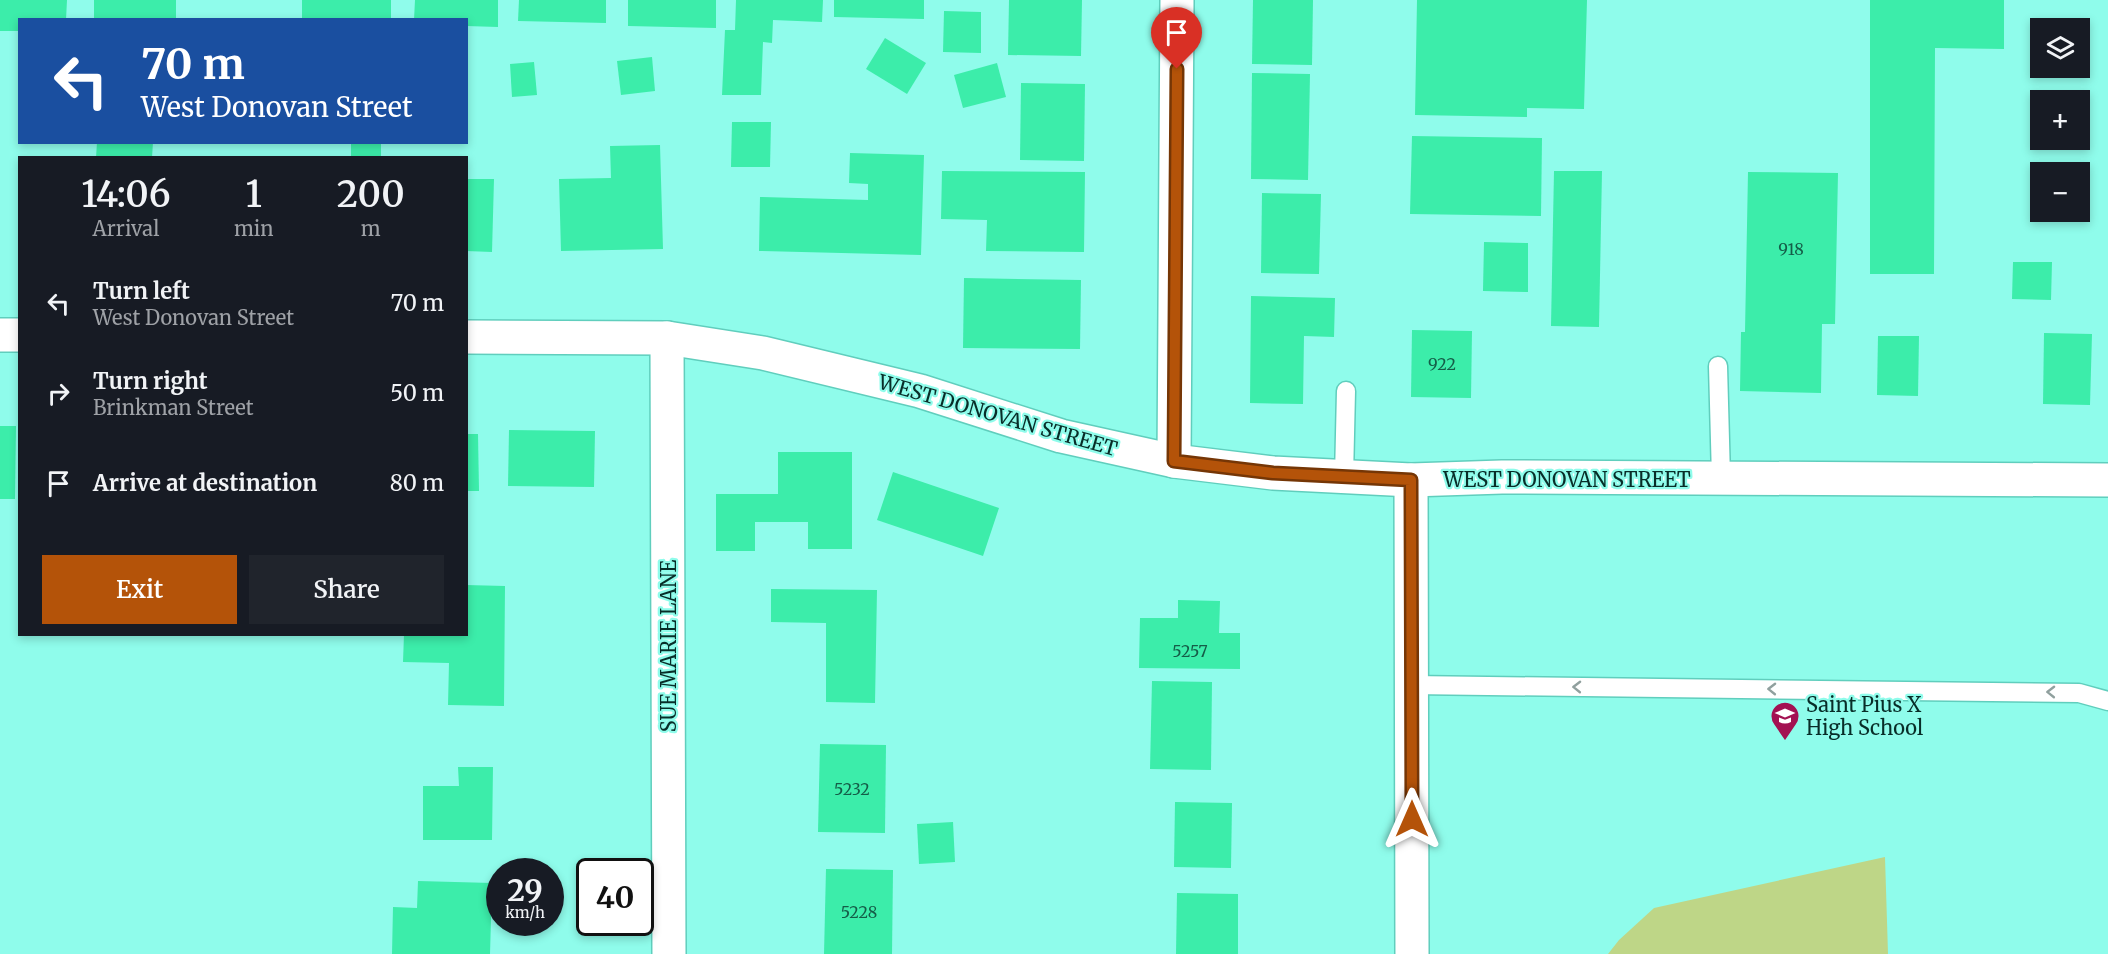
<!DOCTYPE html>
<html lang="en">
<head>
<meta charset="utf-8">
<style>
	:root { --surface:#171b24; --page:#20242c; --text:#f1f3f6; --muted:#9ea1a6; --accent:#b45309 }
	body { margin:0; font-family:Merriweather,serif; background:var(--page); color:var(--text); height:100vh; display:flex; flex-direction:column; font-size:22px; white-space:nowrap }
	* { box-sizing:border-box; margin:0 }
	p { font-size:20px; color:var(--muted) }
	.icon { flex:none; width:33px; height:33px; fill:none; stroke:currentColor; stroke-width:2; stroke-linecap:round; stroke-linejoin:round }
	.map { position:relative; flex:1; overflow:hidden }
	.details { position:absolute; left:18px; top:156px; width:450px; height:480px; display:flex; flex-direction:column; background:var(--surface); border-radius:0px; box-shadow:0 3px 9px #0003 }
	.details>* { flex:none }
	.banner { position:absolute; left:18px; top:18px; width:450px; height:126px; border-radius:0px; box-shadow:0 3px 9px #0003; background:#1a4fa0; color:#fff; overflow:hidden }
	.fabs { position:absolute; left:2030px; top:18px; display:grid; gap:12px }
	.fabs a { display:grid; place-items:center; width:60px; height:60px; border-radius:0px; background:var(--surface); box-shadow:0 3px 9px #0003; font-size:30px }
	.speed { position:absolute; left:486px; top:858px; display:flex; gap:12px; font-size:30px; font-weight:700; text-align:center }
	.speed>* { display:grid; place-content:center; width:78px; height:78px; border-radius:50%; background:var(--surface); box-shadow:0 3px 9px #0003; line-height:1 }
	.speed small { font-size:15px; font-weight:400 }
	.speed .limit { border:3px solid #111; border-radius:9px; background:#fff; color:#111 }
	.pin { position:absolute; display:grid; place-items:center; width:51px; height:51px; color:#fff; margin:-62px -26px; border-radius:50% 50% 50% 0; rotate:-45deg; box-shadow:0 0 6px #0007 }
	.pin .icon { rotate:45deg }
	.me { position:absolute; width:66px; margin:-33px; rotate:0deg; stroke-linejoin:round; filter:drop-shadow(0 0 4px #0008) }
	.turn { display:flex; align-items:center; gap:21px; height:126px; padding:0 24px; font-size:27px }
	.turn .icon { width:78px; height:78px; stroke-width:2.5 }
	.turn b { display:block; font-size:42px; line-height:51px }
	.eta { display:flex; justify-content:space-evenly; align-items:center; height:102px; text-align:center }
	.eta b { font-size:36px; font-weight:600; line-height:42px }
	.action { display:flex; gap:12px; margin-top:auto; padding:12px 24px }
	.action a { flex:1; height:69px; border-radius:0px; background:var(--accent); color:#fff; font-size:24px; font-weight:600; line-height:69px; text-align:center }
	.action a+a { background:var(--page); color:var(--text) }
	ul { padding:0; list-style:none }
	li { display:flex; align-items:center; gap:18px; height:90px; padding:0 24px }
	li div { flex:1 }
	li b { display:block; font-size:22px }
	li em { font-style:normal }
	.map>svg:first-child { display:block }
</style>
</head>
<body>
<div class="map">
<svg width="2108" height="954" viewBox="0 0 2108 954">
	<rect width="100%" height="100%" fill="#8ffceb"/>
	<path fill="#bed687" d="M1885,857L1888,954H1608L1619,940L1654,908Z"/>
	<g fill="#3cedaa">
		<path d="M0,0H67L66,20H20V31H0Z"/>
		<rect x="94" y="0" width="82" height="20"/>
		<path d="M302,0H391V18L302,20Z"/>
		<path d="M415,0H498V27L466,26V20H414Z"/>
		<path d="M519,0H606V23L518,21Z"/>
		<path d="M628,0H716V28L628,26Z"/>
		<path d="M736,0H823L822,22L773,20L772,43L763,42L761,95H722L725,30H735Z"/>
		<path d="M834,0H924V19L834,17Z"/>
		<path d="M1009,0H1082L1081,56L1008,55Z"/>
		<path d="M1253,0H1313L1312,65L1252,64Z"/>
		<path d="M1417,0H1587L1584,109L1527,108V117L1415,115Z"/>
		<path d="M1870,0H2004V49L1935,48L1934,274H1870Z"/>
		<path d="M944,11L981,12V53L943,52Z"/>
		<path d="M885,38L926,63L907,94L866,69Z"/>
		<path d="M652,57L655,91L621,95L617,61Z"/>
		<path d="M534,62L537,95L512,97L510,64Z"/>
		<path d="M997,63L1006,97L963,108L954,75Z"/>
		<path d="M1252,73L1310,74L1308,180L1251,179Z"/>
		<path d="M1021,83L1085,84L1084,161L1020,160Z"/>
		<path d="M732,122H771L770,167H731Z"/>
		<path d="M1412,136L1542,138L1541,216L1410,214Z"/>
		<path d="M97,142H153L152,158H96Z"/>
		<rect x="351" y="142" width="30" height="16"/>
		<path d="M660,145L663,249L561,251L559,179L611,178L610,146Z"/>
		<path d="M850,153L924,155L921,255L759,251L760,197L868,200V184L849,183Z"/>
		<path d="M942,171L1085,172L1084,252L986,251L987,220L941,219Z"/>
		<path d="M1554,171H1602L1599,327L1551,326Z"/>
		<path d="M1748,172L1838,173L1835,324H1822L1821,393L1740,391L1741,332H1745Z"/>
		<path d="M466,179H494L492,252L466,251Z"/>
		<path d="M1262,193L1321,194L1319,274L1261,273Z"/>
		<path d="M1484,242L1528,243V292L1483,291Z"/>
		<path d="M2013,262H2052L2051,300L2012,299Z"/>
		<path d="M964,278L1081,280L1080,349L963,348Z"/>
		<path d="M1251,296L1335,298L1334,337L1304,336L1303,404L1250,403Z"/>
		<path d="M1412,330L1472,331L1471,398L1411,397Z"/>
		<path d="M2044,333L2092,334L2090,405L2043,404Z"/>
		<path d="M1878,336H1919L1918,396L1877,395Z"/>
		<path d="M0,426H16L15,499H0Z"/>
		<path d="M509,430L595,431L594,487L508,486Z"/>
		<path d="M466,434H478L479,491H466Z"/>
		<path d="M778,452H852V549H808V522H755V551H716V494H778Z"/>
		<path d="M893,472L999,508L983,556L877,520Z"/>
		<path d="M466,585L505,586L504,706L448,705L449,663L403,662L404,634H466Z"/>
		<path d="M771,589L877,590L875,703L826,702V623L771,622Z"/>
		<path d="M1178,600L1220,601L1219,633H1240V669L1139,668L1140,618H1178Z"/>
		<path d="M1152,681L1212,682L1211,770L1150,769Z"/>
		<path d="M820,744L886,745L885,833L818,832Z"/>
		<path d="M458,767H493L492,840H423V786H459Z"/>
		<path d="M1175,802L1232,803L1231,868L1174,867Z"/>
		<path d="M953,822L955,862L919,864L917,824Z"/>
		<path d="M826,869L893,870L892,954H824Z"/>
		<path d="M418,881L492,883L490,954H392L393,907L417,908Z"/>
		<path d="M1177,893L1238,894V954H1176Z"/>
	</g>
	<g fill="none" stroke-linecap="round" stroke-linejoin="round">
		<g stroke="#60cebd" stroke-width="21">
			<g id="lane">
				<path d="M1718,366L1721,478"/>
				<path d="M1344,477L1346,391"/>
				<path d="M1411,685L2079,693L2108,701"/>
			</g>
		</g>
		<g stroke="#60cebd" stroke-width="36">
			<g id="street">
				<path d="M0,335H20"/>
				<path d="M466,337L667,338L763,353L920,391L1061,436L1174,461L1273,473L1411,480"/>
				<path d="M667,338L669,954"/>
				<path d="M1174,461L1177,0"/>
			</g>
		</g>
		<g stroke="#60cebd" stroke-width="36">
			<path id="secondary" d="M1412,954L1411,480L1502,477L2108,480"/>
		</g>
		<use href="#lane" stroke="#fff" stroke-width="18"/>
		<use href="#street" stroke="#fff" stroke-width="33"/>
		<use href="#secondary" stroke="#fff" stroke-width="33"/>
	</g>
	<defs><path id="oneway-chevron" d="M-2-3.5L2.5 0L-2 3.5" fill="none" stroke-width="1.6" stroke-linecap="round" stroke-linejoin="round" transform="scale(1.5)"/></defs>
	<g stroke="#90a09e">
		<use href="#oneway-chevron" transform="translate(1577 687) rotate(-179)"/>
		<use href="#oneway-chevron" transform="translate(1772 689) rotate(-179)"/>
		<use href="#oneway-chevron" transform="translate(2051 692) rotate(-179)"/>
	</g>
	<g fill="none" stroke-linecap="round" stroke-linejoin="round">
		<g stroke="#753606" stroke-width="15">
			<path id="route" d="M1177,69L1174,461L1273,473L1411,480L1412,819"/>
		</g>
		<use href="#route" stroke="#b45309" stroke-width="10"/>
	</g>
	<defs>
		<g id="school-pin" transform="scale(1.5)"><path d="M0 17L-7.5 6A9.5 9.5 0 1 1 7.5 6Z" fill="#a31152" stroke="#8ffceb"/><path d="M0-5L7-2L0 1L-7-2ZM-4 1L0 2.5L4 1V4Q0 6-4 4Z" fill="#fff"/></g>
	</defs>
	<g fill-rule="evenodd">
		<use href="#school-pin" x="1785" y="716"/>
	</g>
	<g text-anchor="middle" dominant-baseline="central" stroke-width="4.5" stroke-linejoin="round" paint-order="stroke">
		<g font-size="16" fill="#155d48">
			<text x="1791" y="249">918</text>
			<text x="1442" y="364">922</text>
			<text x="1190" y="651">5257</text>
			<text x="852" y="789">5232</text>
			<text x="859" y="912">5228</text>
		</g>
		<g font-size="20" fill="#082d28" stroke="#8ffceb">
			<text transform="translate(998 415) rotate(16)">WEST DONOVAN STREET</text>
			<text x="1567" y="479">WEST DONOVAN STREET</text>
			<text transform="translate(668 646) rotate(-90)">SUE MARIE LANE</text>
		</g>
		<g font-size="20" fill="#082d28" stroke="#8ffceb" text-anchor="start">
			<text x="1806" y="704">Saint Pius X<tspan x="1806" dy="23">High School</tspan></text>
		</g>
	</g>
</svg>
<div class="fabs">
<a><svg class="icon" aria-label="layers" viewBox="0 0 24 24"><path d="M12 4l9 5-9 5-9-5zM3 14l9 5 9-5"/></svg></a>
<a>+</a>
<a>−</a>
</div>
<div class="speed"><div>29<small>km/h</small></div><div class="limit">40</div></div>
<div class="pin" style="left:1177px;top:69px;background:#d93025"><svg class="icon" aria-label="arrive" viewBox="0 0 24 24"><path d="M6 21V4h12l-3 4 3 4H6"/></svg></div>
<svg class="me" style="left:1412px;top:819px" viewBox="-20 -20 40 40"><path d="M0-17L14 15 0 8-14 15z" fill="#b45309" stroke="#fff" stroke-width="4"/></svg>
<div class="banner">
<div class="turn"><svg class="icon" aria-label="left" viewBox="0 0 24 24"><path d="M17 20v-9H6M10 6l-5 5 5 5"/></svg><div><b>70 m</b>West Donovan Street</div></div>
</div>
<section class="details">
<div class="eta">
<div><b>14:06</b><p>Arrival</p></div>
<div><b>1</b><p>min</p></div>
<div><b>200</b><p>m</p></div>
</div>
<ul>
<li><svg class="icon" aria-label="left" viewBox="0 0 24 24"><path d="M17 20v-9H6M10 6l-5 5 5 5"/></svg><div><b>Turn left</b><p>West Donovan Street</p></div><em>70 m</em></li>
<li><svg class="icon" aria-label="right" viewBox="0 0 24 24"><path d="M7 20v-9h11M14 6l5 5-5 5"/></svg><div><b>Turn right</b><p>Brinkman Street</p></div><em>50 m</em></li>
<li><svg class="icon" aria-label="arrive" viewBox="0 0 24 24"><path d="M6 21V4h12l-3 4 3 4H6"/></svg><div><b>Arrive at destination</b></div><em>80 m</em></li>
</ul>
<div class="action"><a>Exit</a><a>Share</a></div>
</section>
</div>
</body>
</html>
